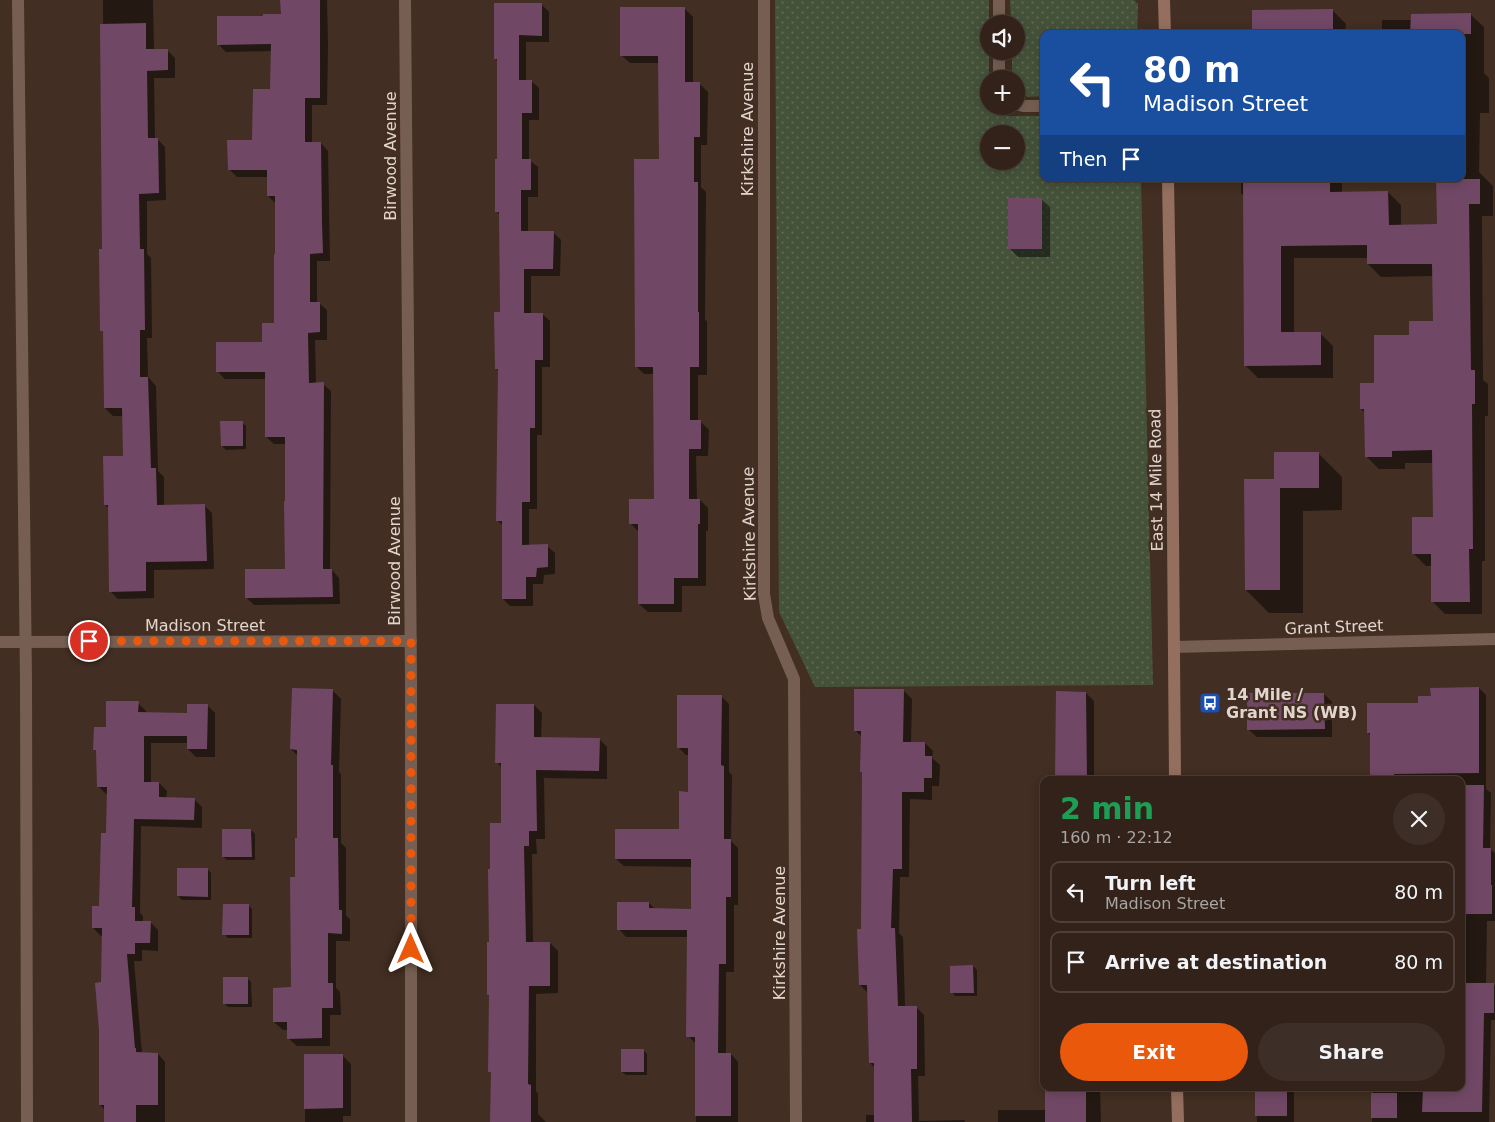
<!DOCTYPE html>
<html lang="en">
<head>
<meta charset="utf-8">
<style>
	:root { --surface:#32221a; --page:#3d2f27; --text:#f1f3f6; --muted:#a8a4a2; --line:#4d3f39; --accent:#ea580c }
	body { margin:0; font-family:"DejaVu Sans",sans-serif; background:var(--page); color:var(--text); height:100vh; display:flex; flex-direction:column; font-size:19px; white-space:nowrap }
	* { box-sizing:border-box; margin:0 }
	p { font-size:16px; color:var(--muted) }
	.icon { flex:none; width:28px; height:28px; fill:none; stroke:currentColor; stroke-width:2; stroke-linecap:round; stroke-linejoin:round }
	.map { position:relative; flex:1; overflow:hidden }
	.side { position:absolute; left:1040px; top:776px; width:425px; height:315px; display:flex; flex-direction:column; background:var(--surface); border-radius:10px; box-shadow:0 2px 12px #0003,0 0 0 1px var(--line) }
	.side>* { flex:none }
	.banner { position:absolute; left:1040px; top:30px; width:425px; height:152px; border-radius:10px; box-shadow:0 2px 12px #0003,0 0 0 1px var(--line); background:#1a4fa0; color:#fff; overflow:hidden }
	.controls { position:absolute; left:980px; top:15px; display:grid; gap:10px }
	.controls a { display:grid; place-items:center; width:45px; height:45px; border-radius:50%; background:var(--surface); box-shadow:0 2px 12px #0003,0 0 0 1px var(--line); font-size:25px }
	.pin { position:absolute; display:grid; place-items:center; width:42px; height:42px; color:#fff; margin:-21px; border:2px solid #fff; border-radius:50%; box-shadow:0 1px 5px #0007 }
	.me { position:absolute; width:55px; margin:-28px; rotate:0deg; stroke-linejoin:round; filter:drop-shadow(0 0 4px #0008) }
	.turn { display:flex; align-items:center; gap:18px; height:105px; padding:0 20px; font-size:22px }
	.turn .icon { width:65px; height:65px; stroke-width:2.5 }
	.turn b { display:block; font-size:35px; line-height:42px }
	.then { display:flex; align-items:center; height:48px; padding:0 20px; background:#0003; gap:10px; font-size:19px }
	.round { display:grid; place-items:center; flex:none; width:52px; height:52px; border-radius:26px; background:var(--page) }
	.headline { display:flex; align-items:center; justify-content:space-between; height:85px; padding:0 20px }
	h1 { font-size:30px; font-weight:600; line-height:38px; color:#1e9e55 }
	.primary-button { display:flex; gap:10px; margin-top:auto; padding:10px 20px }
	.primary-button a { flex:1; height:58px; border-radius:30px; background:var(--accent); color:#fff; font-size:20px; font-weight:600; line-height:58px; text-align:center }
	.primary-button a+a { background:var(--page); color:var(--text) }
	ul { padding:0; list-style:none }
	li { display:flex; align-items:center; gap:15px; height:62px; margin:0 10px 8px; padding:0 10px; border:2px solid var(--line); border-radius:10px }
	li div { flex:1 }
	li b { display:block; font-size:19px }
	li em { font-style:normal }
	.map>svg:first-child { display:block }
</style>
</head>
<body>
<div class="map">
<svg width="1495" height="1122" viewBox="0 0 1495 1122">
	<defs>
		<pattern id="grass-dots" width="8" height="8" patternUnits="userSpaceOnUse" patternTransform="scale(1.25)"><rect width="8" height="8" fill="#45523a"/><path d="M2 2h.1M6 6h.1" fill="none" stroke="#606a55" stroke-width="1.8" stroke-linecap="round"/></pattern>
	</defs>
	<rect width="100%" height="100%" fill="#422e22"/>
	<g fill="url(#grass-dots)" fill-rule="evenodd">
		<path d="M775,0H989V106H999L1004,116H1044V179H1141L1153,685L815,687L779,612ZM989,134H1016V161H989Z"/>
		<path d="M1010,0H1134L1138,4L1137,34H1044V96L1028,97L1016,90V79H1012V51H1016V24H1011Z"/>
	</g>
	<g fill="#0007">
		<path d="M103,0H153L154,51L167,50L175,58V78H154L155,139H157L165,147L166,200L147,201V254L151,258L152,338H147L148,377L156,386L158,471L164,477V506L204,505L212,513L214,569L154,570V598L118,599L110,591L109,508L105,505L124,457V416H113L105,408L104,333L102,330L104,251Z"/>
		<path d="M282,0H327L328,46L327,105H312V144L321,143L328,151L330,261H317V303H319L327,310V340H315L316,384H323L331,391L330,570H332L339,578L340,604L254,605L246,597L286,570V444H274L266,437V379H225L217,371L263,343L276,324V204L268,196V177H237L229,169L253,141L271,90L272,51L226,52L218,44L264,17L282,15Z"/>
		<path d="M541,4L549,12V42H526V81H531L539,88V120H529V160L538,167V197H528V232H553L561,240L560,276H531V314H542L550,321V367H542V435H537V509H529V546H547L555,553V574L544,575L543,584H533V606H510L503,599V526L498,521L499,372L496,368L501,314V216L496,211L498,160V62L495,58Z"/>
		<path d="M685,9L693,17V83H699L708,92L707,145H701V187L706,192L705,320L707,321V375H698V421H700L709,430L708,456H696L697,500H700L708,508V531H706V586H682V612H648L639,604V532L630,523L655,500L654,374H644L636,366L660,160V63H630L621,55Z"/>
		<path d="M1333,11L1346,24L1345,34H1254Z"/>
		<path d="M1471,15L1484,27V73L1489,78V113H1480L1479,172L1493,186V216H1482L1483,380L1488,384V416H1485V561H1482V614H1445L1432,601V566H1426L1413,553L1434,518V463H1405V469H1379L1366,456L1365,413L1361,409L1375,385L1434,322L1433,276L1381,277L1368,264V258H1294V333H1320L1333,346V378H1258L1245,365L1244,196L1241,193V179H1342V193L1388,192L1401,205V226H1438V179H1461V34H1382V20H1412Z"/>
		<path d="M1041,199L1050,207V257H1018L1010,249Z"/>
		<path d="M242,423L246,426V449L226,450L222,446Z"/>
		<path d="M1318,453L1342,477V510L1303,511V613H1269L1246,590L1276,480Z"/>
		<path d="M1479,688L1486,695V789L1491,793L1490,849L1495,853V921H1487L1486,984H1493L1495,986V1020H1491L1489,1122H1372L1373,1088H1461V780H1371V735L1368,733L1432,697Z"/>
		<path d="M333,691L341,699L339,772L341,774V843L346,848V916L350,919V941H336V988L340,992L341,1015H330V1046H297L288,1038V1030H283L274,1022L292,989L298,839V756L291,749Z"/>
		<path d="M904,691L912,699L911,743H925L933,751L932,758L940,765L939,786H932V800L910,799L909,877H900L899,933L903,937L905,1007H916L924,1015L925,1076H918L919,1121L964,1120L965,1122H866V1115H875V1068L870,1063L868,993L860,985L862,930L864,774L861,771L862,737L855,730Z"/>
		<path d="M1086,693L1094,701V780H1056Z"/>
		<path d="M1324,694L1332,702V737H1257L1248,729Z"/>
		<path d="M721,696L729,704V772L732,775L731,841L738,848V905H734V972H726V1054H731L738,1062V1122H696V1044L688,1036V937H626L619,929L649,903L655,909L692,910L693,867L624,866L616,859L680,830L689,793V755H686L678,747Z"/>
		<path d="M138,703L146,711V714H188L207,705L215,713V757H196L188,749V743H151V783H159L167,791L166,799H194L202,807V828L141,826L140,913L143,916V922H150L158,930V951L142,950V961H134L142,1054H158L165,1062V1122H106V1111L100,1105L103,936H101L93,928L100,908L107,835L108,794H106L98,786V753L95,749L107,728Z"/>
		<path d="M534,705L542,713L541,739H599L607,747V779L544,778L545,839H536L537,854H532L533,943H550L558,951V993L536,994V1091L538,1094V1114L546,1122H491L492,1073L489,1071L490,996L488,995L490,943L491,870L503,824L502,768L497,762Z"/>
		<path d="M251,830L255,834V860H227L223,857Z"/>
		<path d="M208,870L211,873V900H182L178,896Z"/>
		<path d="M248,905L252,909V938H228L224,934Z"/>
		<path d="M973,966L977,970V996H955L952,992Z"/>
		<path d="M247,978L251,982L252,1007H228L224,1003Z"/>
		<path d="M643,1050L647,1054V1075H626L622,1072Z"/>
		<path d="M342,1055L351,1064V1116H343V1122H305V1056Z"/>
		<path d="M1046,1088H1100L1101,1122H998V1110H1046Z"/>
		<path d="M1256,1088H1294V1122H1257Z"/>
	</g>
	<g fill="#704865">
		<path d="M280,0H320V98H305V142H321L322,222L323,253L310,254V302H320V332L308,333L309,383L324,382L323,569H332L333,597L245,598V569H285L284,501H285V437H265V372H216V342H262V323H274V254H275V196H267V170H228L227,140H252L253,89H270L271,44L217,45V16H263V14H281Z"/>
		<path d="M494,3H542V36L519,35V80H532V113H522V159H531V190H521V231H554L553,269H524V313H543V360H535V428H530V502H522V545L548,544V567L537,568L536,577H526V599H502V521H496L498,369H495L494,312H500L499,212H495V159H497V59H494Z"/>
		<path d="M620,7H685V82H700V137H694V182H698V312H699V367H690V420H701V449H689V499H700V524H698V578H674V604H638V524H629V499H654L653,367H635L634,159H659L658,56H620Z"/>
		<path d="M1333,9V34H1252V10Z"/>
		<path d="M1471,13V34H1410L1411,14Z"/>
		<path d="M146,23V49H168V70L147,71L148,138H158L159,193L139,194L140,249H144L145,330H140V377H148L151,468H156L157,505L205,504L207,561L146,562V591L109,592L108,505H104L103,456H123L122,408H104L103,331H100L99,249H102L100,24Z"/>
		<path d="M1243,179H1330V192L1388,191L1389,225L1437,224L1436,179H1480V204H1469L1471,370H1475V404H1472L1473,549H1469L1470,602H1431V554H1412V517H1433L1432,450L1392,451V457H1365L1364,409H1360V383H1374V335H1409V321H1433L1432,264H1367V245L1281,246V332H1321V365L1244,366Z"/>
		<rect x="1008" y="198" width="34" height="51"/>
		<path d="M220,421H243V446H221Z"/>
		<path d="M1274,452H1319V488H1280V590H1245L1244,479H1274Z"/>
		<path d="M1479,687V773L1394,774V780H1370V733H1367V703H1418V696H1431L1430,688Z"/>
		<path d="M292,688L333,689L331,765H333V838H338L339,910H342V934L328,933V983H333V1008H322V1038L287,1039V1022H273V988L291,987L290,877H295V838H297V750L290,749Z"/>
		<path d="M854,689H904L903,742H925V756H932V778H924V792H902V869H893L891,928H895L898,1006H917V1069H911L912,1122H874V1063H869L867,985H859L857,929H861L862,772H860L861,731H854Z"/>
		<path d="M1056,691L1086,692L1087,780H1055Z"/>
		<path d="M1247,693H1324L1325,729L1247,730Z"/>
		<path d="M677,695H722L721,765L724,766V839H731V897H726V964H719L718,1053H731V1116H695V1037H686L687,930H617V902H649V908L691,909V859H615V829H679V791L688,792V748H677Z"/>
		<path d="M106,701H139L138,712L187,713V704H208L207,749H187V736H144V782H159V797L195,798L194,820L134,819L132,907H135V921H151L150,943H135V954H127L135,1048H136V1052L158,1053V1105H136V1122H104V1105H99V1030L95,983L101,982L102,928H92V906H99L101,833H106L107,787H97L96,750H93L94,727H106Z"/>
		<path d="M496,704H534V737L600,738L599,771L536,770L537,831H529V846H524L526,942H550V986H529L528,1084L531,1085V1122H490L491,1072H488L489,995H487V942H489L488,869H490V823H501V763H495Z"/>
		<path d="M1461,785H1484L1483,848H1491V885H1492V914H1461Z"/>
		<path d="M222,829H251L252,857H222Z"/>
		<path d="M177,868H208V897L177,896Z"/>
		<path d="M223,904H249V935H222Z"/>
		<path d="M973,965L974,993H950V966Z"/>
		<rect x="223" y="977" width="25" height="27"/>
		<path d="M1461,983H1494V1013H1484L1482,1112H1422L1423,1088H1461Z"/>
		<rect x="621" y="1049" width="23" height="23"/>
		<path d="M304,1054H343V1108L304,1109Z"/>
		<rect x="1045" y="1088" width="41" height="34"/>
		<rect x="1255" y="1088" width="32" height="28"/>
		<rect x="1371" y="1093" width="26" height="25"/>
	</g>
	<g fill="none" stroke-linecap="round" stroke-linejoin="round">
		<g stroke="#765f52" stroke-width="12">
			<path d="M999,24V0"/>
			<path d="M999,79V51"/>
			<path d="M1016,104L1023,106H1044"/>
		</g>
		<g stroke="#765f52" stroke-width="12">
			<path d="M18,0L26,680L27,1122"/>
			<path d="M405,0L411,680V1122"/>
			<path d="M764,0V594L768,618L794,679L796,1122"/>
			<path d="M0,642L411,641"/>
			<path d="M1174,647L1495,639"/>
		</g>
		<g stroke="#946f60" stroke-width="12">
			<path d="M1164,0L1165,34"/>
			<path d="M1168,179L1172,407L1175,780"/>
			<path d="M1177,1088L1178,1122"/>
		</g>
	</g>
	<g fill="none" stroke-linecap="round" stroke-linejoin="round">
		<path stroke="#ea580c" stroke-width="9" stroke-dasharray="0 16.2" d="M89,641H411V949"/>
	</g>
	<defs>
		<g id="bus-square" transform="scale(1.125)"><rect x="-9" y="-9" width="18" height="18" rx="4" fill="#1a4fb4" stroke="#422e22"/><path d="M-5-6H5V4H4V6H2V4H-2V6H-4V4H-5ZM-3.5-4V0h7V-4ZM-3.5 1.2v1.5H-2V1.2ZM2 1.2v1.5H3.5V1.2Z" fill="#fff"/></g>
	</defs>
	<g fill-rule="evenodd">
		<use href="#bus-square" x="1210" y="703"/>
	</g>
	<g text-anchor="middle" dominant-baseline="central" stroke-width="5" stroke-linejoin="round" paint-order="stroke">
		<g font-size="16" fill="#e2d5ce" stroke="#422e22">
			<text transform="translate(747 129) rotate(-90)">Kirkshire Avenue</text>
			<text transform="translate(390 156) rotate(-90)">Birwood Avenue</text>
			<text transform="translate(1156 480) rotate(-91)">East 14 Mile Road</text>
			<text transform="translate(749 534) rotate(-91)">Kirkshire Avenue</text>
			<text transform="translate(394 561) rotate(-90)">Birwood Avenue</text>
			<text x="205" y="625">Madison Street</text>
			<text transform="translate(1334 627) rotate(-2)">Grant Street</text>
			<text transform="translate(779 933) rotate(-90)">Kirkshire Avenue</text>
		</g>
		<g font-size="16" font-weight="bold" fill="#e2d5ce" stroke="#422e22" text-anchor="start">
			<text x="1226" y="694">14 Mile /<tspan x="1226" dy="18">Grant NS (WB)</tspan></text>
		</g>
	</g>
</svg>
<div class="controls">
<a><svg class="icon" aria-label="sound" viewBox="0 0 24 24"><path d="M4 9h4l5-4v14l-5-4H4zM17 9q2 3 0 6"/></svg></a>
<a>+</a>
<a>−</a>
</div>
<div class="pin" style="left:89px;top:641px;background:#d93025"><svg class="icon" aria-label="arrive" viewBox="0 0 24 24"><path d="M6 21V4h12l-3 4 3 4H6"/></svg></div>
<svg class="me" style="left:411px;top:949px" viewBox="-20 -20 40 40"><path d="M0-17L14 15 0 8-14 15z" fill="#ea580c" stroke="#fff" stroke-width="4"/></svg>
<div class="banner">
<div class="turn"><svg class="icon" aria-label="left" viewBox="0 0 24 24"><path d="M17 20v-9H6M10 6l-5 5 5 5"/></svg><div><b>80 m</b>Madison Street</div></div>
<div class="then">Then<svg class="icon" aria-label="arrive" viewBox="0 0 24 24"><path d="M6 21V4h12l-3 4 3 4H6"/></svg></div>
</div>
<section class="side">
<div class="headline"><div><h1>2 min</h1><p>160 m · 22:12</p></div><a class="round"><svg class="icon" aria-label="close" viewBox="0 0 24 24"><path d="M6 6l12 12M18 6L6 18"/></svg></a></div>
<ul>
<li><svg class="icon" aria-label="left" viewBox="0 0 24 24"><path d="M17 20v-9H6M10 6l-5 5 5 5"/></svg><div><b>Turn left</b><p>Madison Street</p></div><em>80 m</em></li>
<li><svg class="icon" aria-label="arrive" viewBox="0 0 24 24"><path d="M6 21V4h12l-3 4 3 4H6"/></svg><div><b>Arrive at destination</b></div><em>80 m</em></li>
</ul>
<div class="primary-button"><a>Exit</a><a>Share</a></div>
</section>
</div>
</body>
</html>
